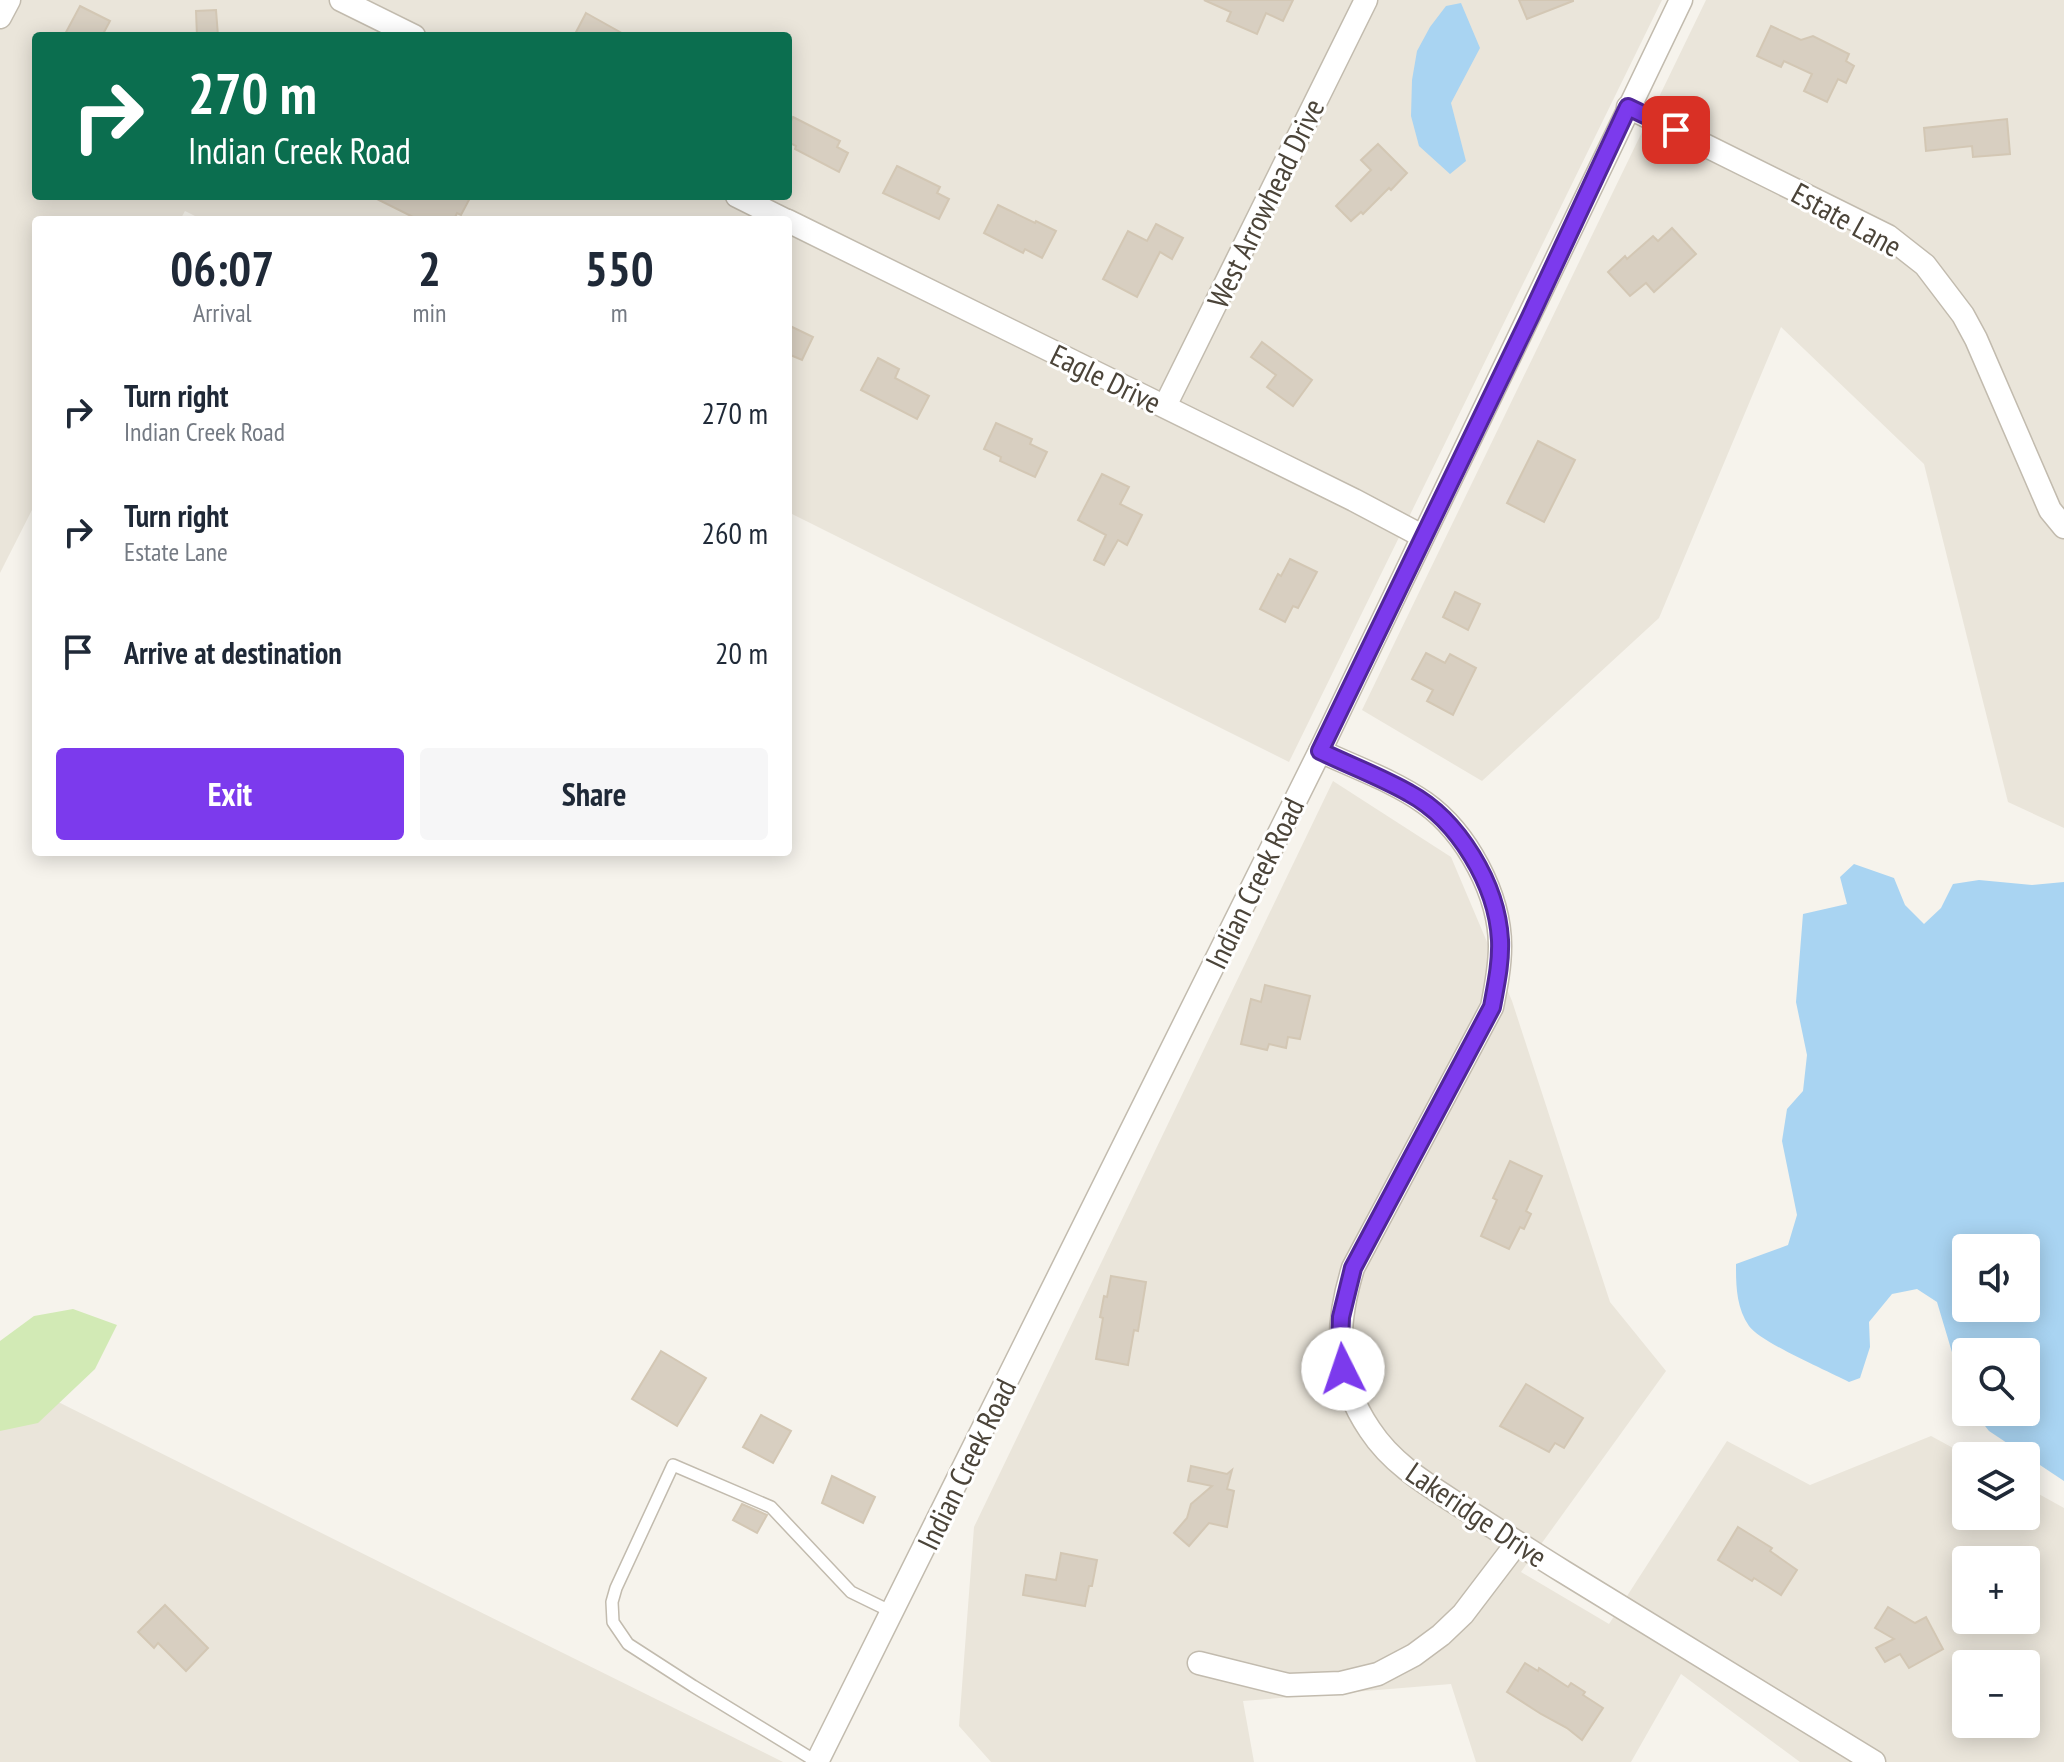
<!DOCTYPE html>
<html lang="en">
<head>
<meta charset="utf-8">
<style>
	:root { --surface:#fff; --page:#f6f6f7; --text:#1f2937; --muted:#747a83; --accent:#7c3aed }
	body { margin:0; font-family:"PT Sans Narrow",sans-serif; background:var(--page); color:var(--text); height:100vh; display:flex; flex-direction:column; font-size:30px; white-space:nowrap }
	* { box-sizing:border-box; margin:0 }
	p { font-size:26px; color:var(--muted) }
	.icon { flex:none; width:44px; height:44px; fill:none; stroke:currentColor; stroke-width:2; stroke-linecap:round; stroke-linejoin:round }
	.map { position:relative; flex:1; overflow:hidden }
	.panel { position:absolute; left:32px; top:216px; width:760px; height:640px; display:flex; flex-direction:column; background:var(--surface); border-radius:8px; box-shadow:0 4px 20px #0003 }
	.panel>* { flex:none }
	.guide { position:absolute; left:32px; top:32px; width:760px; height:168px; border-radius:8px; box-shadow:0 4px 20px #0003; background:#0b6e4f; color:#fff; overflow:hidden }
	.buttons { position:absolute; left:1952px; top:1234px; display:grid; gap:16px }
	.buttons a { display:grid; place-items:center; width:88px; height:88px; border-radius:8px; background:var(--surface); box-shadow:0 4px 20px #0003; font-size:40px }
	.pin { position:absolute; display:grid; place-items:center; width:68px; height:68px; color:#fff; margin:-34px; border-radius:16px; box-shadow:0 4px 12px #0006 }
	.me { position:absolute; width:88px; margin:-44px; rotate:356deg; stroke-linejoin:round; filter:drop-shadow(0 0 6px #0008) }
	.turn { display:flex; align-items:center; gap:28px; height:168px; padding:0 24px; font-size:36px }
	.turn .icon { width:104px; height:104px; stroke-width:2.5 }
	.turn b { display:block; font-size:56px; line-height:68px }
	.eta { display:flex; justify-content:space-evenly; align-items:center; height:136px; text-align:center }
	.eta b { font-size:48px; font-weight:600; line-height:56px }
	.cta { display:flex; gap:16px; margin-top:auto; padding:16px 24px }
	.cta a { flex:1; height:92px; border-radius:8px; background:var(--accent); color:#fff; font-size:32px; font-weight:600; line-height:92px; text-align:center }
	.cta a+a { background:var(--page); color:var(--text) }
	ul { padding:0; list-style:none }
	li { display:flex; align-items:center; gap:24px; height:120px; padding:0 24px }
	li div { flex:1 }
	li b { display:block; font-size:30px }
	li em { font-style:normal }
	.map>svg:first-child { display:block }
</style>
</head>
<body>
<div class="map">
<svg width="2064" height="1762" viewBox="0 0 2064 1762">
	<rect width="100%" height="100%" fill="#f6f3ec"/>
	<g fill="#eae5da" fill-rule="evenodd">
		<path d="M0,0H1662L1289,762L788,512V220H203L185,211L180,220H36V502L0,573ZM36,36H788V196H36Z"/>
		<path d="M1706,0H2064V828L2008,802L1924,464L1781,327L1659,618L1482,781L1362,710Z"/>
		<path d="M1333,781L1451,857L1512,1001L1610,1302L1666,1371L1521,1572L1609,1624L1727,1441L1810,1485L1931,1436L1968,1456H1966V1516H2026V1487L2064,1508V1762H1800L1681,1674L1631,1762H1476L1451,1684L1243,1701L1254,1762H991L959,1726L974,1527ZM1966,1560H2026V1620H1966ZM1966,1664H2026V1724H1966Z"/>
		<path d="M0,1373L440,1592L783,1762H0Z"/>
	</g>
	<path fill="#d2eab5" d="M73,1309L117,1325L95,1369L38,1423L0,1431V1341L34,1316Z"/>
	<g fill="#a9d4f2" fill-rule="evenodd">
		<path d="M1461,3L1480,48L1451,103L1466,161L1450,174L1419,146L1411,116L1412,80L1417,51L1430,27L1446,6Z"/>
		<path d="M1854,864L1894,878L1905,905L1924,924L1941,908L1953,884L1979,880L2032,885L2064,882V1481L1989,1431L1974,1412H2026V1352H1966V1399L1937,1302L1917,1289L1892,1294L1869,1322L1870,1347L1860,1378L1849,1382C1828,1371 1760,1342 1749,1326C1736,1307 1736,1285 1736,1264L1788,1245L1797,1215L1782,1141L1787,1109L1803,1091L1807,1055L1796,1002L1803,914L1847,904L1840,877ZM1966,1248H2026V1308H1966Z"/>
	</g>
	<g fill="#d8cfc1" stroke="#d3c7b4" stroke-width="2">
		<path d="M1204,0H1293L1283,21L1266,13L1257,34L1227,21L1231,12Z"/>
		<path d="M1519,0H1573V1L1527,19Z"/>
		<path d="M80,6L110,21L102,36H64Z"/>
		<path d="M216,10L218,36H197L196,11Z"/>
		<path d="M586,13L627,36H574Z"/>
		<path d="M1771,26L1801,40L1813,36L1849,54L1846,61L1854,66L1846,83L1838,79L1827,102L1804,91L1812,74L1784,61L1781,67L1757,56Z"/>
		<path d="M793,117L840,141L837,147L848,153L839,172L795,149L796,146L788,142V127Z"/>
		<path d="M2007,119L2010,154L1973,157L1972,146L1926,151L1924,128Z"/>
		<path d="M1378,144L1407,173L1391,190L1389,188L1363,214L1361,212L1351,221L1336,206L1371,170L1361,160Z"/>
		<path d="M897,166L940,187L937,193L949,199L939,219L883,193Z"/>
		<path d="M371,196H471L461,215L457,213L454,220H419Z"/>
		<path d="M998,205L1035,223L1036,221L1056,231L1042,258L1025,249L1023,253L984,233Z"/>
		<path d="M1156,224L1183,238L1172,259L1160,252L1137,297L1103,279L1128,231L1147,241Z"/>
		<path d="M1672,228L1696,254L1654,292L1646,283L1630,296L1608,272L1625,256L1627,259L1653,236L1658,241Z"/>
		<path d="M788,325L813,337L802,360L788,354Z"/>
		<path d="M1262,342L1312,380L1293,406L1267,387L1276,375L1251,357Z"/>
		<path d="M878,358L899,369L895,378L929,396L917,419L861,390Z"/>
		<path d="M996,423L1032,439L1030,444L1047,452L1035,477L1000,461L1001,457L984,449Z"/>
		<path d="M1538,441L1575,460L1544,522L1507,503Z"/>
		<path d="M1102,474L1129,487L1120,504L1142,515L1127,545L1118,540L1104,565L1094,560L1106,535L1078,520Z"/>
		<path d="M1290,559L1317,572L1298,608L1293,606L1285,622L1260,609L1278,574L1281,576Z"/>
		<path d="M1455,592L1480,604L1468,630L1443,617Z"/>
		<path d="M1426,653L1445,663L1450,654L1476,668L1453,715L1427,701L1433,690L1412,679Z"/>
		<path d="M1265,985L1310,996L1300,1039L1288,1037L1286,1048L1269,1044L1267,1050L1241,1044L1251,999L1261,1002Z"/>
		<path d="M1510,1161L1542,1176L1526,1211L1531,1214L1524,1229L1520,1227L1509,1249L1481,1236L1497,1200L1493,1198Z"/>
		<path d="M1111,1276L1146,1282L1138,1331L1134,1330L1128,1365L1096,1359L1103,1318L1100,1317L1104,1296L1107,1297Z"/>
		<path d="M661,1351L706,1378L677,1426L632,1399Z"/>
		<path d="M1526,1384L1583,1418L1564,1448L1555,1443L1549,1452L1500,1426Z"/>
		<path d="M761,1415L791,1431L773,1463L743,1447Z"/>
		<path d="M1191,1466L1227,1474L1232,1470L1227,1489L1234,1491L1227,1527L1209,1523L1189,1546L1174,1533L1187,1518L1191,1504L1212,1486L1188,1481Z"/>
		<path d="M832,1476L875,1497L863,1523L822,1503Z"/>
		<path d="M742,1504L767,1515L757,1533L733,1520Z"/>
		<path d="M1738,1527L1772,1548L1770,1551L1797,1570L1781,1595L1754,1578L1752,1581L1718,1560Z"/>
		<path d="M1061,1553L1097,1560L1092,1586H1089L1085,1606L1023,1595L1026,1575L1056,1580Z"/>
		<path d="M165,1605L208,1648L186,1671L158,1643L154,1648L138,1632Z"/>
		<path d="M1888,1607L1915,1623L1926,1617L1943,1649L1909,1668L1900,1654L1885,1662L1876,1648L1894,1639L1875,1628Z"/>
		<path d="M1525,1663L1538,1671L1539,1668L1568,1687L1571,1683L1585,1692L1583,1695L1603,1708L1582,1740L1567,1728L1541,1714L1507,1692Z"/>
	</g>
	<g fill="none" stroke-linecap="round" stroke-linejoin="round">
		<g stroke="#c2bbae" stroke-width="14">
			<path id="service" d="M817,1762L693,1686L628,1644L613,1622L612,1602L616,1588L673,1465L771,1507L851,1592L892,1612"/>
		</g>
		<g stroke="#c2bbae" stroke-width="25">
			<g id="minor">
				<path d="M341,0L414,36"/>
				<path d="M0,17L9,0"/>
				<path d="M1628,107L1888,236L1925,265L1963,315L1976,339L2050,510L2064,527"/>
				<path d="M737,196L785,220"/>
				<path d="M788,221L1354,500L1422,536"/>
				<path d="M1165,406L1366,0"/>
				<path d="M1320,751C1354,767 1394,781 1425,803C1467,833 1500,895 1500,946C1500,967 1496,987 1492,1007L1353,1268C1335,1327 1334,1377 1370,1430C1393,1465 1428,1485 1462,1507C1496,1529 1530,1551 1564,1572C1668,1635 1771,1699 1874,1762"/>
				<path d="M1199,1663L1288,1685L1341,1683L1378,1674L1414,1655L1441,1635L1463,1614L1517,1543"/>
				<path d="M817,1762L1320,751L1681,0"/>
			</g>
		</g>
		<use href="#service" stroke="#fff" stroke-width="11"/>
		<use href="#minor" stroke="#fff" stroke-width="22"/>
	</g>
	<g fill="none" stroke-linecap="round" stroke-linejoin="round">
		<g stroke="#51269a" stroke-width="20">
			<path id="route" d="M1343,1369L1340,1343L1341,1317L1353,1268L1492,1007C1496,985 1501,963 1500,940C1497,885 1459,820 1409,793C1381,777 1349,765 1320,751L1530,317L1628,107L1676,130"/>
		</g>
		<use href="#route" stroke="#7c3aed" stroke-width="14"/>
	</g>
	<g text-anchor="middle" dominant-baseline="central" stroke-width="6" stroke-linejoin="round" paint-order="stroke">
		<g font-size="30" fill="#4b4439" stroke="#fff">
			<text transform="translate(1265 203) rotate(-64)">West Arrowhead Drive</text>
			<text transform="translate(1847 219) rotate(29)">Estate Lane</text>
			<text transform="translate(1106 378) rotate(26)">Eagle Drive</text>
			<text transform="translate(1254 883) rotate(-64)">Indian Creek Road</text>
			<text transform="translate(966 1464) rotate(-64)">Indian Creek Road</text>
			<text transform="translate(1477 1514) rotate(34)">Lakeridge Drive</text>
		</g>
	</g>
</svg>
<div class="buttons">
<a><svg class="icon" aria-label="sound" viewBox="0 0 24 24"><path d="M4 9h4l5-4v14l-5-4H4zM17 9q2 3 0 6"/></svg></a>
<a><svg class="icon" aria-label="search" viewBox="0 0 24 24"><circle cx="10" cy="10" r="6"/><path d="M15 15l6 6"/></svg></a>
<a><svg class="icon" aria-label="layers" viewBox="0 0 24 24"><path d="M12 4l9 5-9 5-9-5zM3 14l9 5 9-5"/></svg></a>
<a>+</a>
<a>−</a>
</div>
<div class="pin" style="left:1676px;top:130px;background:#d93025"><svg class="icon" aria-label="arrive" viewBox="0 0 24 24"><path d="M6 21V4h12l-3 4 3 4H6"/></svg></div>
<svg class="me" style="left:1343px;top:1369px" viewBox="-20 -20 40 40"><circle r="19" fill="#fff"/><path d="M0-13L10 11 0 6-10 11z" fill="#7c3aed"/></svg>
<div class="guide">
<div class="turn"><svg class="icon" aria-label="right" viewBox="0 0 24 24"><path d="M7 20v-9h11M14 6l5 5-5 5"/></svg><div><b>270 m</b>Indian Creek Road</div></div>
</div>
<section class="panel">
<div class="eta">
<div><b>06:07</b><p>Arrival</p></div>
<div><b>2</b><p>min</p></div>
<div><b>550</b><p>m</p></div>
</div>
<ul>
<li><svg class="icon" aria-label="right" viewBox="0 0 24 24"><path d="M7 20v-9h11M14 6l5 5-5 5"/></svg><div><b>Turn right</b><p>Indian Creek Road</p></div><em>270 m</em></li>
<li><svg class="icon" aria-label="right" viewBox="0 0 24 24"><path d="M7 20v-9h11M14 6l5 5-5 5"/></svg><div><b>Turn right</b><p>Estate Lane</p></div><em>260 m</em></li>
<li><svg class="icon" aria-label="arrive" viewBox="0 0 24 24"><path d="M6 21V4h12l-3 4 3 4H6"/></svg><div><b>Arrive at destination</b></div><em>20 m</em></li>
</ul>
<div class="cta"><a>Exit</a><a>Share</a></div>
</section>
</div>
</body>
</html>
